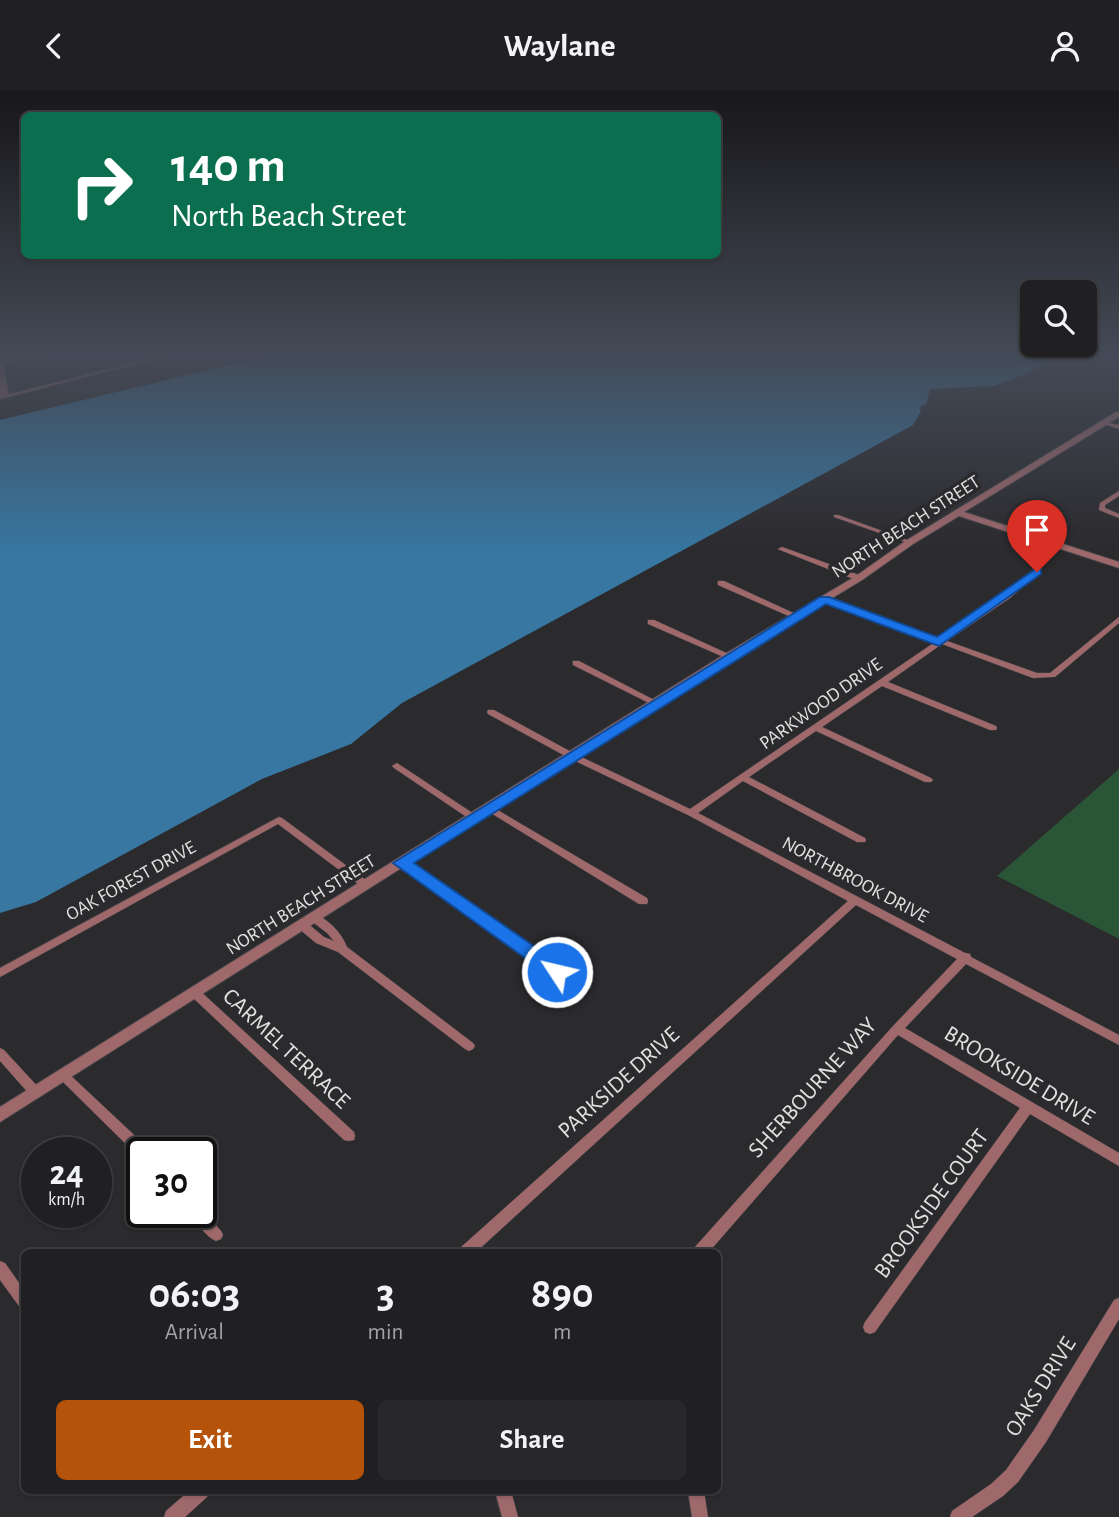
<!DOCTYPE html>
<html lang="en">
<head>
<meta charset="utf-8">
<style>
	:root { --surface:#202022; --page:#28282a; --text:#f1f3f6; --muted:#a2a3a5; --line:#3d3e40; --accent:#b45309 }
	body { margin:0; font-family:"Alegreya Sans",sans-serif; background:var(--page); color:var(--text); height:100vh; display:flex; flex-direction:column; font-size:26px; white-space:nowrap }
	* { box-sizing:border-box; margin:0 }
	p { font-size:23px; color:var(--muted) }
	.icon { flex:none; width:38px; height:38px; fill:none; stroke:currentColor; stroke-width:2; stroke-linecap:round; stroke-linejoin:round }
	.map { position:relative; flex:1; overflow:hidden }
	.panel { position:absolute; left:21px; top:1158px; width:700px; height:245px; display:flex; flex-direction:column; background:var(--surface); border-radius:10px; box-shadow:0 2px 5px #0004,0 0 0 2px var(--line) }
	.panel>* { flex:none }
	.banner { position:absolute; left:21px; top:21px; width:700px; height:147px; border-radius:10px; box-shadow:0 2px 5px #0004,0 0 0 2px var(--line); background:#0b6e4f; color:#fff; overflow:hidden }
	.buttons { position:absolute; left:1020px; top:189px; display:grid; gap:14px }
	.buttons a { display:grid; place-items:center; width:77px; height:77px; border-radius:10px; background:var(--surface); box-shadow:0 2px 5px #0004,0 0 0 2px var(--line); font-size:35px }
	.speed { position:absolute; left:21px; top:1046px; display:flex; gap:14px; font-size:35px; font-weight:700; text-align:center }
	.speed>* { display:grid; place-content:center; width:91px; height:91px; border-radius:50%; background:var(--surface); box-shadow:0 2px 5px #0004,0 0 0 2px var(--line); line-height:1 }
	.speed small { font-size:18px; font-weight:400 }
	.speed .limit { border:4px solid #111; border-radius:10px; background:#fff; color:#111 }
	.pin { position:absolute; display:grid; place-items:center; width:60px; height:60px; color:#fff; margin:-72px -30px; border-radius:50% 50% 50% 0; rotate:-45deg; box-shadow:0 0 7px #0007 }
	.pin .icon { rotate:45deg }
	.me { position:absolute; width:77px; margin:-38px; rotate:305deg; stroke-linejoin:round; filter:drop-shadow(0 0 5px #0008) }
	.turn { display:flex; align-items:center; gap:24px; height:147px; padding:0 35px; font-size:32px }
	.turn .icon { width:91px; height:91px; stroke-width:2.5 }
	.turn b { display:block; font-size:49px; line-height:60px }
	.eta { display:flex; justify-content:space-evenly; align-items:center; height:119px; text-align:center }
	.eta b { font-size:42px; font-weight:600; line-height:49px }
	.primary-button { display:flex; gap:14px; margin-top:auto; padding:14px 35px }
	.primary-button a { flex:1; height:80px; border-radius:10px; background:var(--accent); color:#fff; font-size:28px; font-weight:600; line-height:80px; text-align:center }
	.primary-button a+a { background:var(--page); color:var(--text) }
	header { display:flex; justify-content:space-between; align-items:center; height:91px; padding:0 35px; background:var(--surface); font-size:32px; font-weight:600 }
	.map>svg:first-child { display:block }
</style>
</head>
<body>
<header><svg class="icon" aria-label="back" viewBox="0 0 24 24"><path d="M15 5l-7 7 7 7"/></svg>Waylane<svg class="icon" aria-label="person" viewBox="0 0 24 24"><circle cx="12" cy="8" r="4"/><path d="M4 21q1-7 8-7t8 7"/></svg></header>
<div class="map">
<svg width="1119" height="1426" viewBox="0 0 1119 1426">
	<rect width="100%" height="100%" fill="#2b2a2d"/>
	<path fill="#2a5537" d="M1119,678V848L997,785Z"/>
	<path fill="#3777a1" d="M271,264H1058L1030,281L994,295L930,298L926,313L919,316L921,320L913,334L402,612L351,653L262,688L36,811L0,822V329Z"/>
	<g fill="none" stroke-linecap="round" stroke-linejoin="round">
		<g stroke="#48474a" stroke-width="1">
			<g id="minor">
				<path d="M38,264H55L52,266L0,271V267Z"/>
				<path d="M164,264H172L5,307L2,305Z"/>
				<path d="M1103,331L1119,334V338L1103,333Z"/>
				<path d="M1119,400V405L1105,414V417L1119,423V427L1099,419L1100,412Z"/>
				<path d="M834,424H838L913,451L908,452L834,426Z"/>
				<path d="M782,456L862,485L863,487L859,489H856L780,459L778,458Z"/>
				<path d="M1034,478H1037L1041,480L1010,507L947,550L1037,582H1050L1119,526V532L1055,586H1052L1033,587L942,553L888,591L996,635L997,637L996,639H990L882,595L822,636L931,687L933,689L931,691H925L816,640L749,686L865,747L866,749L865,751H857L743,690L698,722L965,862L970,863L971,866L1119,944V954L966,873L905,937L1119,1062V1075L1030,1023L875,1241L870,1243L865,1241L863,1236L865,1231L1020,1017L898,944L708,1162H692L694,1157L893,935L957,868L856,814L475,1162H458L460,1157L848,810L688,724L569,667L488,623L487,621L488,619H494L575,663L690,718L935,551L822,510V506H828L940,547L1004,503Z"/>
				<path d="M718,490H724L800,525L799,527H793L718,494Z"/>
				<path d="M648,529H654L733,565L729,567H726L648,533Z"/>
				<path d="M573,570H579L660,612L656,615L653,614L573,574Z"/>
				<path d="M397,672L477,725L479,727L477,729H471L394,677L392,675Z"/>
				<path d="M489,714L647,807L648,810L647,813H639L486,719L484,717Z"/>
				<path d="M279,726L282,727L370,792L371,794L370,796H362L278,733L0,886V877Z"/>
				<path d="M402,769L406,770L561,878L563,881L561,884H553L398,774L397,772L398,770Z"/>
				<path d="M314,822C329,829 341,841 347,856L473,952L475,955L473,958L469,960L465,958L338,861L316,852L298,837L297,834L298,831H306L324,846L334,850L327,842L310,829L309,826L310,823Z"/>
				<path d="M195,898L199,899L354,1041L355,1045L354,1049L349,1050L344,1049L191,905L189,902L191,899Z"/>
				<path d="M0,957L4,959L39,997L41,1001L39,1005L35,1006L31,1005L0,970Z"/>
				<path d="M63,979L67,981L149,1058L150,1062H142V1067L139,1066L59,987L57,984L59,981Z"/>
				<path d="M201,1117L221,1140L223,1144L221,1148L216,1150C206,1146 196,1131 191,1122H201Z"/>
				<path d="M0,1170L5,1172L24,1199V1217L19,1215L0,1189Z"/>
				<path d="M1119,1207V1228L1046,1351L1018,1391L1003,1405L972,1426H950L952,1420L991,1393L1006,1379L1034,1339L1114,1209Z"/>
				<path d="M189,1400H209L207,1406L185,1426H164L166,1420Z"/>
				<path d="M495,1400H511L518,1426H502Z"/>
				<path d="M688,1400H704L708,1426H692Z"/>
			</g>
		</g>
		<g stroke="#48474a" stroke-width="2">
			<g id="tertiary">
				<path d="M0,273L3,275L9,305L0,308Z"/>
				<path d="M1116,321H1119V326L964,421L1119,471V477L959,425L913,453L862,489L733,567L0,1031V1016L725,563L856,485L907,449Z"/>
			</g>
		</g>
		<use href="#minor" fill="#9f696c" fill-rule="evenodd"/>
		<use href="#tertiary" fill="#9f696c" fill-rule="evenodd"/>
	</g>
	<linearGradient id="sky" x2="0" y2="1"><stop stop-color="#181719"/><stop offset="0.57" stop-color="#444a57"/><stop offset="1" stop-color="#444a57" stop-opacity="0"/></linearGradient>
	<rect width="1119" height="463" fill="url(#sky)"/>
	<path fill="#1a73e8" stroke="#114b97" stroke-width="2" d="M1037,477L1041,478V483L939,555L826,513L414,772L564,876L566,881L564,885H550L393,772L820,506H829L937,546Z"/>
	<g text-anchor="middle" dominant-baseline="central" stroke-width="7" stroke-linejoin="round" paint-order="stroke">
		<g font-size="19" fill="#e1e1e2" stroke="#2b2a2d">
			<text transform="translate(906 436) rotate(-33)">NORTH BEACH STREET</text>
			<text transform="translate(821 613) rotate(-35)">PARKWOOD DRIVE</text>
			<text transform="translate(855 789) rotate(28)">NORTHBROOK DRIVE</text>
			<text transform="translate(131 790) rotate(-29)">OAK FOREST DRIVE</text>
			<text transform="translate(301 814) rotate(-32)">NORTH BEACH STREET</text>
		</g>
		<g font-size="23" fill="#e1e1e2" stroke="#2b2a2d">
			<text transform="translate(286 958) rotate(43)">CARMEL TERRACE</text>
			<text transform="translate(1019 985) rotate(31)">BROOKSIDE DRIVE</text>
			<text transform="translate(619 992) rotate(-42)">PARKSIDE DRIVE</text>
			<text transform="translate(813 997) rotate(-48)">SHERBOURNE WAY</text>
			<text transform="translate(932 1113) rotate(-54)">BROOKSIDE COURT</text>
			<text transform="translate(1041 1296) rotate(-58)">OAKS DRIVE</text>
		</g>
	</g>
</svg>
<div class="buttons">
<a><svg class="icon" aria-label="search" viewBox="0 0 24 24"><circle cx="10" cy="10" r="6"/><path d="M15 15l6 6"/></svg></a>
</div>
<div class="speed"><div>24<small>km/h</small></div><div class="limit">30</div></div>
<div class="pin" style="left:1037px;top:481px;background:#d93025"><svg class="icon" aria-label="arrive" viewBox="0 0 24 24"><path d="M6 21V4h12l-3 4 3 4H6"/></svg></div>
<svg class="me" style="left:557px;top:881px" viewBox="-20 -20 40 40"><circle r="17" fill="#1a73e8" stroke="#fff" stroke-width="3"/><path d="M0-11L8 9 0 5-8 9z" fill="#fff"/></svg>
<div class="banner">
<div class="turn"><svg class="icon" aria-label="right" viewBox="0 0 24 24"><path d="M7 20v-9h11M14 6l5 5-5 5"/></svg><div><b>140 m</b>North Beach Street</div></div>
</div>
<section class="panel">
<div class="eta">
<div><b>06:03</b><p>Arrival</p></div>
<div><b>3</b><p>min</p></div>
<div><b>890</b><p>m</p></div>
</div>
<div class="primary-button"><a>Exit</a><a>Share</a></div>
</section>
</div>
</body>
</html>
